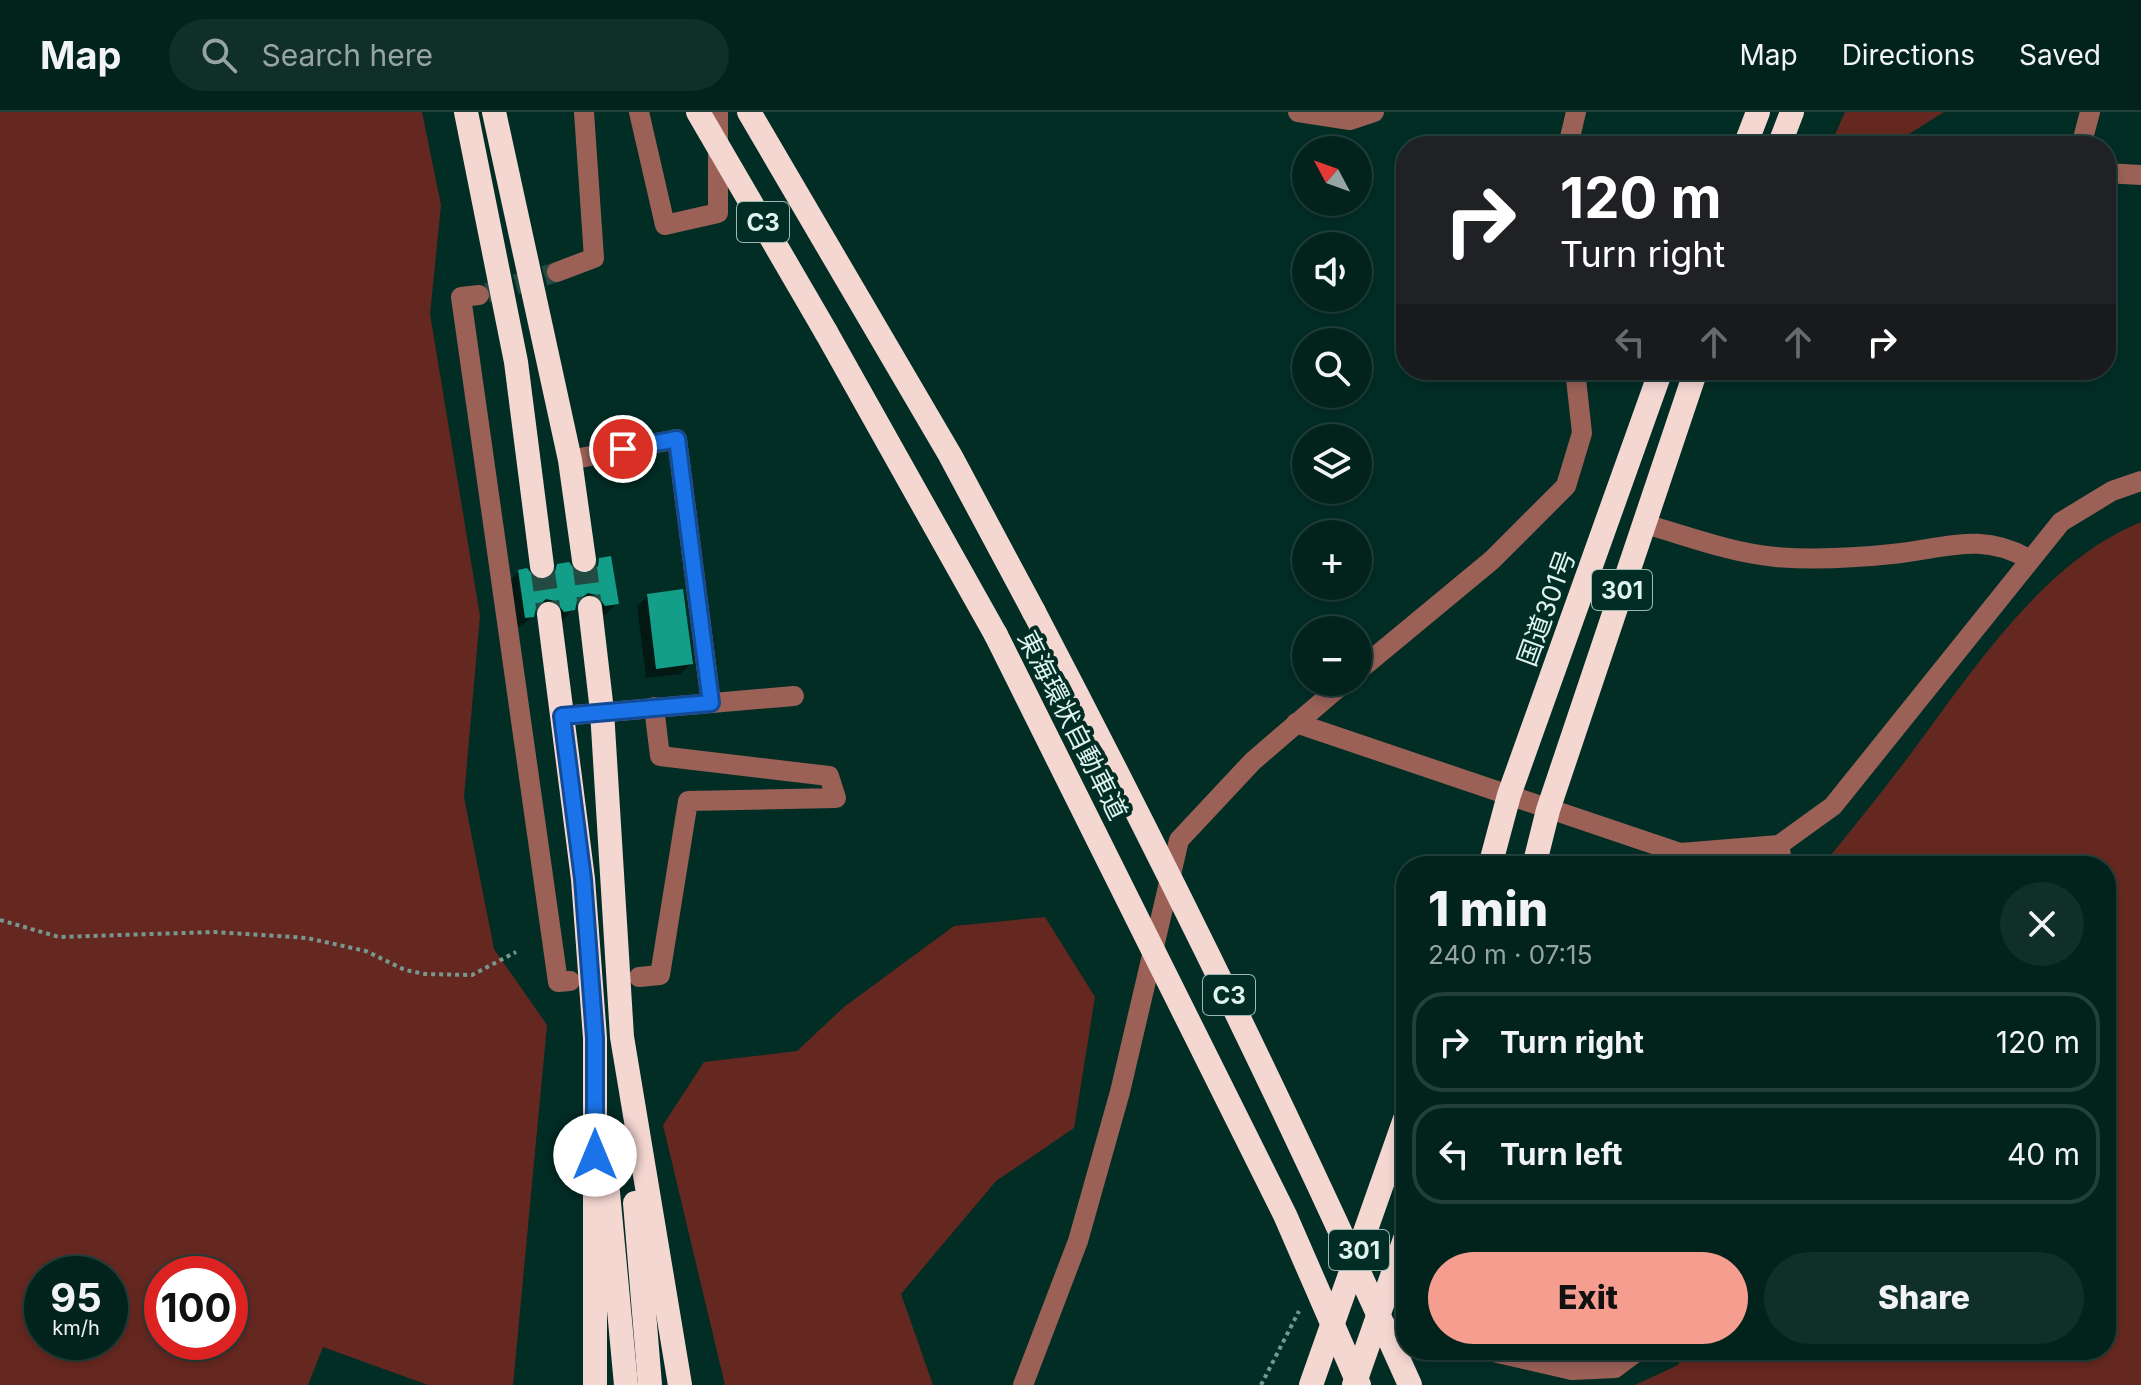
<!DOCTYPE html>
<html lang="en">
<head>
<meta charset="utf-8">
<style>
	:root { --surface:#02221c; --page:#102f29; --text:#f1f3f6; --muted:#96a4a3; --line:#233f3b; --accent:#f59d8e }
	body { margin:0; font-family:Inter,"Noto Sans JP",sans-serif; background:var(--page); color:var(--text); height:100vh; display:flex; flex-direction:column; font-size:30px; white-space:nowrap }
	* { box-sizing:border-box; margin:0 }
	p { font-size:26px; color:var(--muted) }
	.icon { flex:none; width:44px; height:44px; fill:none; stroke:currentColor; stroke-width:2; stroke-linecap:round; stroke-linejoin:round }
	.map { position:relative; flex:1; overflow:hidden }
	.panel { position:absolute; left:1396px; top:744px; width:720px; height:504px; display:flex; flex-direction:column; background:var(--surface); border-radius:32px; box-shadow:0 4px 12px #0003,0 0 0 2px var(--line) }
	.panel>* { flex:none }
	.top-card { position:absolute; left:1396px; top:24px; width:720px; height:244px; border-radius:32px; box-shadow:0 4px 12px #0003,0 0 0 2px var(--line); background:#202124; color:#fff; overflow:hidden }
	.needle { width:52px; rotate:311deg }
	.controls { position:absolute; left:1292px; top:24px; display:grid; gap:16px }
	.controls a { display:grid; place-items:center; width:80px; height:80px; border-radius:50%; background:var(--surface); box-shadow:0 4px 12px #0003,0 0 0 2px var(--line); font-size:40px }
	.speed { position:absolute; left:24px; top:1144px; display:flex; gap:16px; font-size:40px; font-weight:700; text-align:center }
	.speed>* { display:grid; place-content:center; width:104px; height:104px; border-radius:50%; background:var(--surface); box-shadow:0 4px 12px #0003,0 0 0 2px var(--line); line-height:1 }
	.speed small { font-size:20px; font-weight:400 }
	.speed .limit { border:12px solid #d22; background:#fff; color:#111 }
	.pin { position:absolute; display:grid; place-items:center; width:68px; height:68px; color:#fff; margin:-34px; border:4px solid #fff; border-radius:50%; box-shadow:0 2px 8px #0007 }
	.me { position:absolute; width:88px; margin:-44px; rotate:0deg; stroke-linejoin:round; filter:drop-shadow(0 0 6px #0008) }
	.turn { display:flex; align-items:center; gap:28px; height:168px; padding:0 32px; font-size:36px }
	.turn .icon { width:104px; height:104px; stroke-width:2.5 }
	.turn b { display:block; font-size:56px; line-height:68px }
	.lanes { display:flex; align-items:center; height:76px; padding:0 32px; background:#0003; justify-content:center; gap:40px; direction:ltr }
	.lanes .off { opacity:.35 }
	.round { display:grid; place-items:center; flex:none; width:84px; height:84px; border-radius:42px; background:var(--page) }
	.headline { display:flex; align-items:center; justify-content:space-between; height:136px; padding:0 32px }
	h1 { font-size:48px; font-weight:800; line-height:60px }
	.primary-button { display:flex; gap:16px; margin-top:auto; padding:16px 32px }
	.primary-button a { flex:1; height:92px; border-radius:48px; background:var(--accent); color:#111; font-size:32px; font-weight:800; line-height:92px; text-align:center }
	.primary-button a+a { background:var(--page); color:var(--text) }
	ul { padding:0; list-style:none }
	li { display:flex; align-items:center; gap:24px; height:100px; margin:0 16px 12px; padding:0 16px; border:4px solid var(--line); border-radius:32px }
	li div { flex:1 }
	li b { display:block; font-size:30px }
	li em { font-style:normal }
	header { display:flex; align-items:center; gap:48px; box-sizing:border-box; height:112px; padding:0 40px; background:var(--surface); border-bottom:2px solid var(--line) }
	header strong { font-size:38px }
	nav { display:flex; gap:44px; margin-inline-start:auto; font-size:28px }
	.search { width:560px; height:72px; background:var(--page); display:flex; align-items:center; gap:20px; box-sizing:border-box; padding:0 28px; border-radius:44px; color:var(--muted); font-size:30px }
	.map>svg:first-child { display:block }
</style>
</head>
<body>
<header>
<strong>Map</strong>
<div class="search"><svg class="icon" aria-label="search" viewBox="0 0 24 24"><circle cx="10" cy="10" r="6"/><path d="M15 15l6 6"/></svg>Search here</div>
<nav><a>Map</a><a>Directions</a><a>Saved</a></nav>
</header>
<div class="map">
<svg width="2141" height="1273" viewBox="0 0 2141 1273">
	<rect width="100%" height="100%" fill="#022d25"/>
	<g fill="#652820" fill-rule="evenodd">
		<path d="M0,0H422L441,93L430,202L480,504L464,685L494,837L547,913L513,1273H428L323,1235L308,1273H0ZM42,1162H110V1230H42ZM162,1162H230V1230H162Z"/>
		<path d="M1845,0H1944L1909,22L1908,34H1830Z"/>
		<path d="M2141,410V1273H1635L1678,1253L1687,1238H2106V754H1822C1853,716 1883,679 1912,640C1973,558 2044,449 2141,410Z"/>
		<path d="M1045,805L1095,885L1074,1016L996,1069L901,1182L933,1273H725L663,1013L704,950L797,939L844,895L954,814Z"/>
	</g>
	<g fill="#0007">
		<path d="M600,448L616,492L606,502L594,504L586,492L574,491L573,497L563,508L553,510L545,498L533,497L532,504L522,514L515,515L508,470L519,459L534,469L546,471L558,454L588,465Z"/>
		<path d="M648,484L691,552L680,562L646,566L637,494Z"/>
	</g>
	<g fill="#129e88">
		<path d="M611,444L619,492L605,494L597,483L588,481L577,489L575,498L564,500L555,489L546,487L536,496L534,505L525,506L518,458L527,456L536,467L545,469L555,460L557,452L569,450L578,462L587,463L598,454L599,446Z"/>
		<path d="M683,477L693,552L656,557L647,482Z"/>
	</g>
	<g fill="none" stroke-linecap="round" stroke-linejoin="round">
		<path stroke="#234b43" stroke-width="20" stroke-dasharray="20 10" stroke-linecap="butt" d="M487,181L557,160"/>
		<g stroke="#234b43" stroke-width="24" stroke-dasharray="24 12" stroke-linecap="butt">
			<path d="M584,448L590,496"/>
			<path d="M542,454L549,502"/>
		</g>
		<g stroke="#779790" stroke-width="4" stroke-dasharray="4 4" stroke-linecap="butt">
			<path d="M0,808L59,825L215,820L307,826L366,839L405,858L425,862L472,863L516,840"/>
			<path d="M1261,1273L1299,1199"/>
		</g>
		<g stroke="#9b6157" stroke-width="20">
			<path d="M639,0L665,113L718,101V0"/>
			<path d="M1298,0L1350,8L1374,0"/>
			<path d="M1568,34L1576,0"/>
			<path d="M2081,34L2090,0"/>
			<path d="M2106,61L2141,63"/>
			<path d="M557,160L594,146L584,0"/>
			<path d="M479,183L461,185L558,870L570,869"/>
			<path d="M570,348L677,327L711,591"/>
			<path d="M1645,412C1687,424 1731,441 1776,445C1814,448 1854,446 1892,442C1944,437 1980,419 2029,447"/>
			<path d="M1358,559L1492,448L1566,374L1582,321L1575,258"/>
			<path d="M562,604L794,584"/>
			<path d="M1296,611L1680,741L1779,733L1833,694L2061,410L2112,379L2141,369"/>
			<path d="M1779,733L1783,754"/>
			<path d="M639,865L660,863L688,689L836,686L829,664L660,644L654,595"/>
			<path d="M1376,1212L1406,1220"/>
			<path d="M1485,1238L1572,1258L1615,1256L1639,1238"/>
			<path d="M1023,1273L1078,1129L1120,980L1179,728L1253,649L1345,570"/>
		</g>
		<g stroke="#f5d7d2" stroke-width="24">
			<path d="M466,0L516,250L542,454"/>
			<path d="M494,0L570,348L584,448"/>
			<path d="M749,0L950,343L1034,500"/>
			<path d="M1745,34L1758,0"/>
			<path d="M1779,34L1792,0"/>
			<path d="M826,220L996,523"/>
			<path d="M590,496L602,599L622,925L680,1273"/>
			<path d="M549,502L583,767L595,926V1273"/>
			<path d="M1490,754L1509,683L1661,258"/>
			<path d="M1534,754L1548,698L1696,258"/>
			<path d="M608,1080L626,1273"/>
			<path d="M635,1091L650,1273"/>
			<path d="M1311,1273L1406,1004"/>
			<path d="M1354,1273L1406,1124"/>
		</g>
		<g stroke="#f5d7d2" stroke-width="24">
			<path d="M698,0L826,220"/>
			<path d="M1034,500C1167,754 1293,1011 1410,1273"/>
			<path d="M996,523L1285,1103L1359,1273"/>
		</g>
	</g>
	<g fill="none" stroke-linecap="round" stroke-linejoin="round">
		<g stroke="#114b97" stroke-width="20">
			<path id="route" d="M595,1043V926L583,767L562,604L711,591L677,327L623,337"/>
		</g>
		<use href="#route" stroke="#1a73e8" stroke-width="14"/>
	</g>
	<g text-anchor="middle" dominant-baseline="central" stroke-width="8" stroke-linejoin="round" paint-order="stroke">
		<g fill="#022d25" stroke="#9cb8b1" stroke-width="2">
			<rect x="737" y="90" width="52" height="40" rx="6"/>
			<rect x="1592" y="458" width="60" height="40" rx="6"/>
			<rect x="1203" y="863" width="52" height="40" rx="6"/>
			<rect x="1329" y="1118" width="60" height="40" rx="6"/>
		</g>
		<g font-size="24" font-weight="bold" fill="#def3ed">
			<text x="763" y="110">C3</text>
			<text x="1622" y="478">301</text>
			<text x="1229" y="883">C3</text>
			<text x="1359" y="1138">301</text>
		</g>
		<g font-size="26" fill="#def3ed" stroke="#022d25">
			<text transform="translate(1546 496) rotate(-70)">国道301号</text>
			<text transform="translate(1073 613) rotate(63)">東海環状自動車道</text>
		</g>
	</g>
</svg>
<div class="controls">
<a><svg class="needle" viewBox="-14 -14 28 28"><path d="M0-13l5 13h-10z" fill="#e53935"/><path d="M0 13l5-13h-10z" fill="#96a4a3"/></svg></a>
<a><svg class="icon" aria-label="sound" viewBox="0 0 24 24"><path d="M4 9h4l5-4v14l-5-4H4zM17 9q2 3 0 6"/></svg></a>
<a><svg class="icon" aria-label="search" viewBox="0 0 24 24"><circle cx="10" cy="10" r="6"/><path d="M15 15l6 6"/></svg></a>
<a><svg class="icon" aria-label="layers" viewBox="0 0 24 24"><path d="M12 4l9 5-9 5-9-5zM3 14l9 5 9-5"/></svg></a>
<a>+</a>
<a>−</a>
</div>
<div class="speed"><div>95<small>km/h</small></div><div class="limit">100</div></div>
<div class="pin" style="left:623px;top:337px;background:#d93025"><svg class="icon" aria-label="arrive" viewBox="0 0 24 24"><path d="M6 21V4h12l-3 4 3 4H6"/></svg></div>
<svg class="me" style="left:595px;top:1043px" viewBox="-20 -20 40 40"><circle r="19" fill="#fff"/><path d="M0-13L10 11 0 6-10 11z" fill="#1a73e8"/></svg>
<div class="top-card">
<div class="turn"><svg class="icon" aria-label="right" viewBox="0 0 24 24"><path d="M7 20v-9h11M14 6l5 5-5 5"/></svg><div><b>120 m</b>Turn right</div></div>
<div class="lanes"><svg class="icon off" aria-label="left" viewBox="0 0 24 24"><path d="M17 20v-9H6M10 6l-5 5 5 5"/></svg><svg class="icon off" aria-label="ahead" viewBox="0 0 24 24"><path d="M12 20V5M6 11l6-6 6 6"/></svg><svg class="icon off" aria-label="ahead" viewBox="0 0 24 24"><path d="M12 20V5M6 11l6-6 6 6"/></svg><svg class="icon" aria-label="right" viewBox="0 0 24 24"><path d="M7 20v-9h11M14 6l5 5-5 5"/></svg></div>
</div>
<section class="panel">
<div class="headline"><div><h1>1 min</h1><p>240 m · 07:15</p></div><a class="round"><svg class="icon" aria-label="close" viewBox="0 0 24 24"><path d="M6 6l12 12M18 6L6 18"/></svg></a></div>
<ul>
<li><svg class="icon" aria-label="right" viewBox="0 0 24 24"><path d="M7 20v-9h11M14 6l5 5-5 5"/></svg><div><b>Turn right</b></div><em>120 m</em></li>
<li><svg class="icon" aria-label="left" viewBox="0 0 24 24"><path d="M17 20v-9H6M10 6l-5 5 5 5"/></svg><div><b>Turn left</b></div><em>40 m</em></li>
</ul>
<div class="primary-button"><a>Exit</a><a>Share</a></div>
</section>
</div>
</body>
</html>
